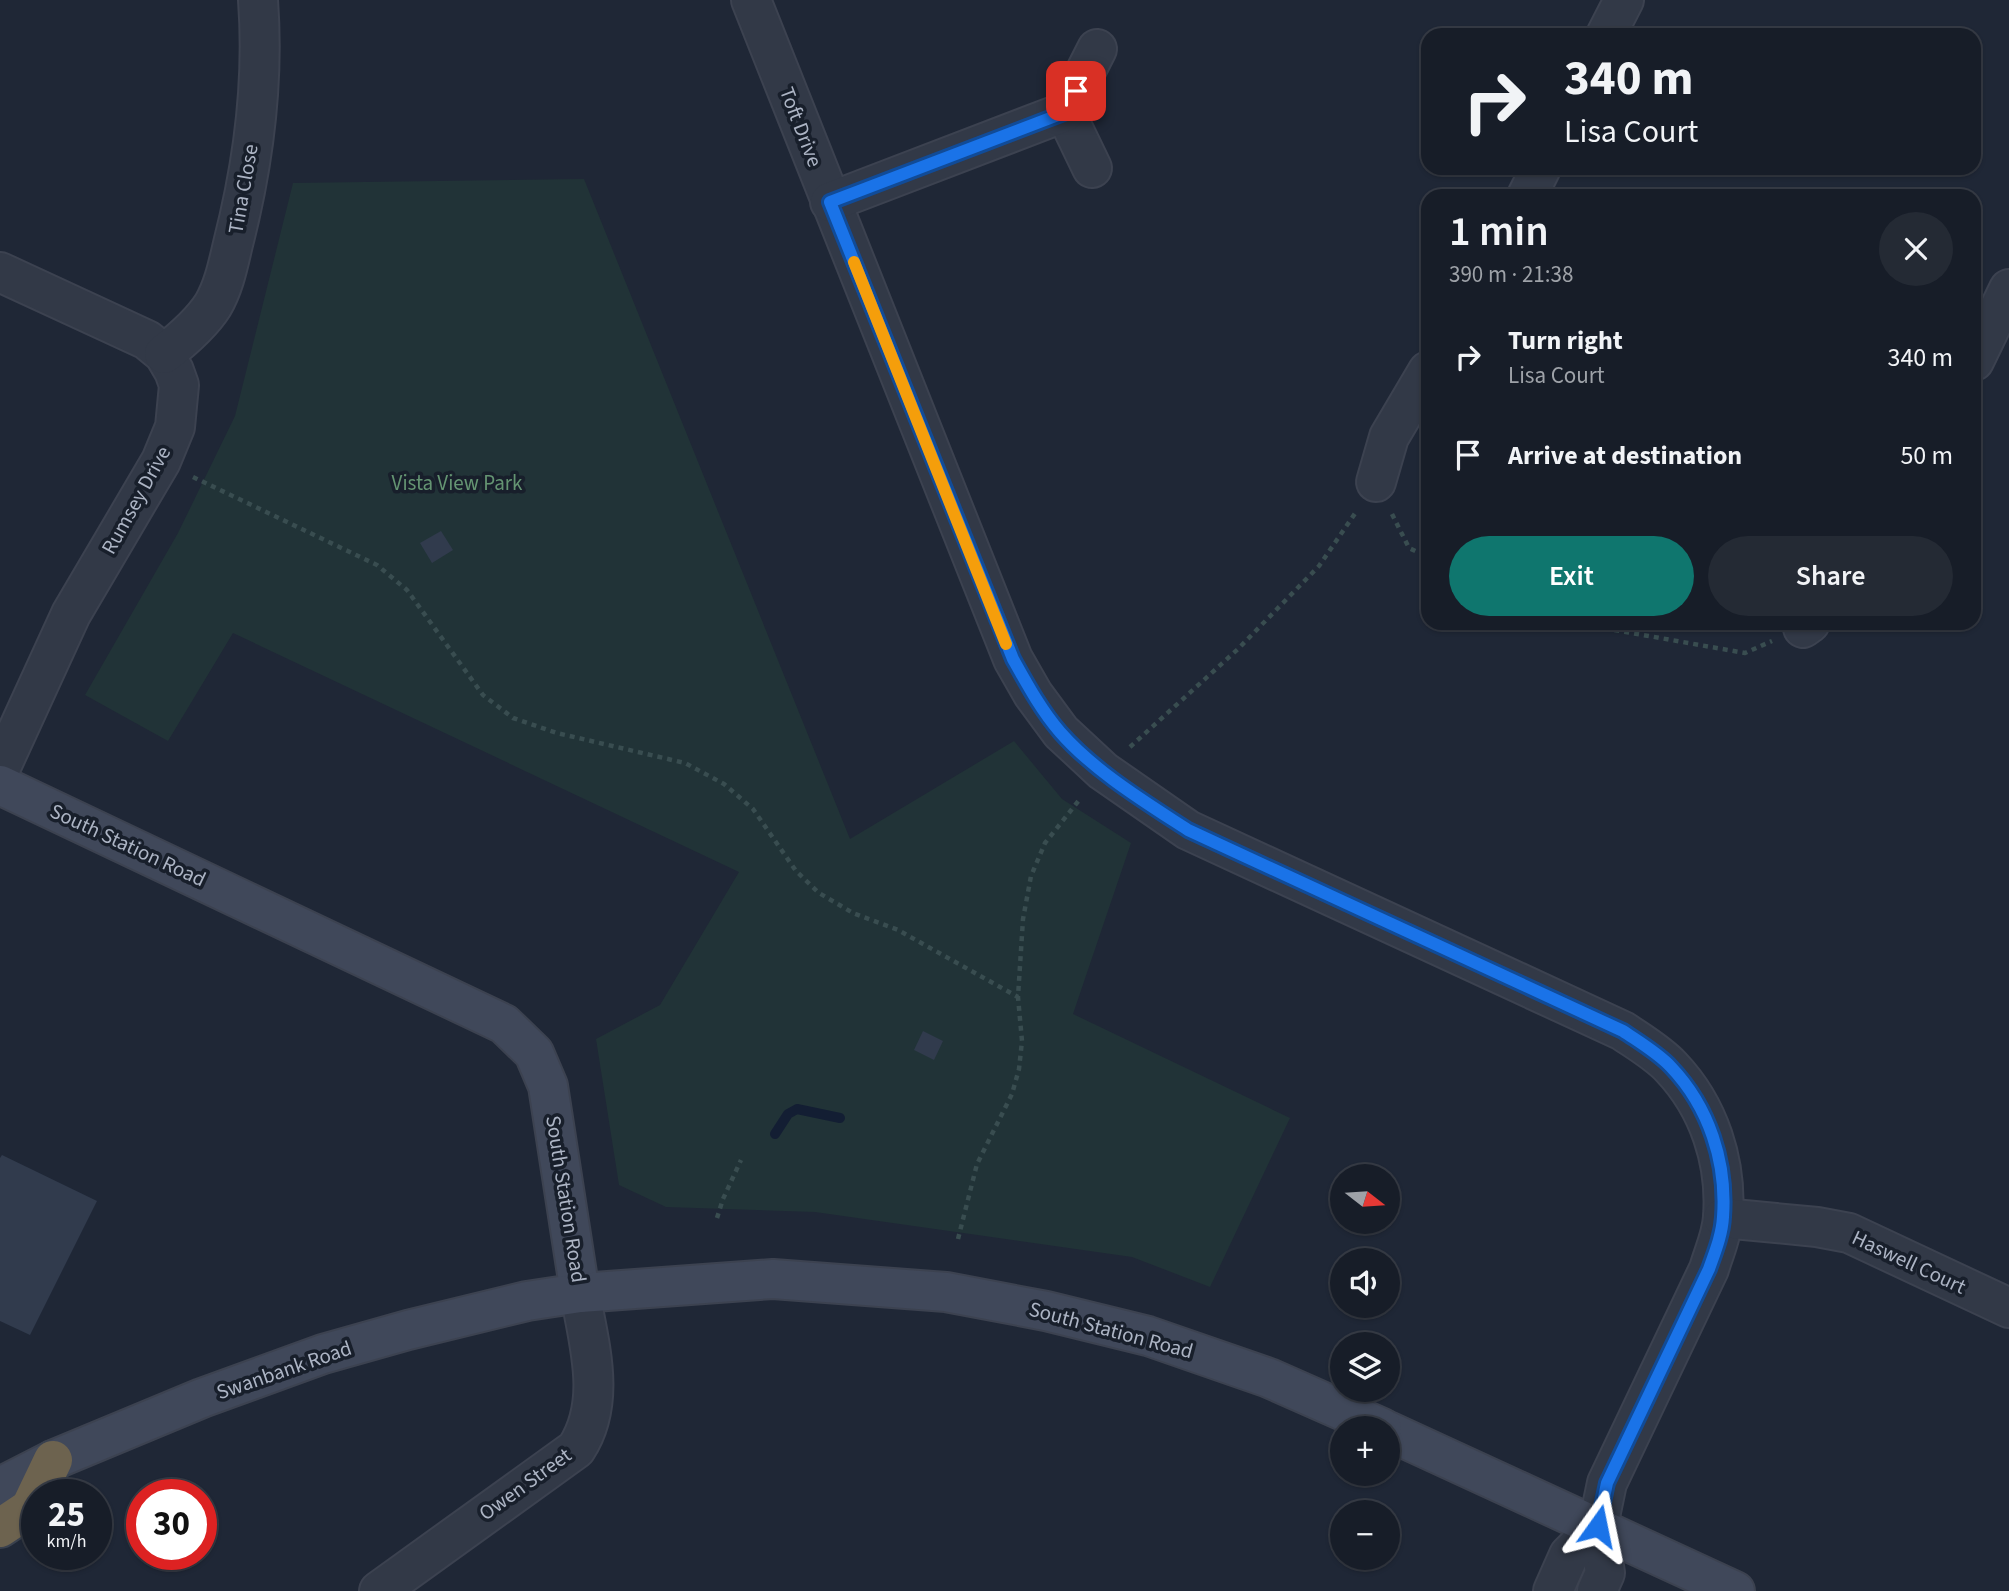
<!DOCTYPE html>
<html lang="en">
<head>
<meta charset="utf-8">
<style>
	:root { --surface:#171d28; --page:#242a34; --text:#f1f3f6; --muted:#9ea2a8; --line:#363b45; --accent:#0f766e }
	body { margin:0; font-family:"Source Sans 3",sans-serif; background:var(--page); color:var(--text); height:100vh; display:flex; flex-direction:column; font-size:26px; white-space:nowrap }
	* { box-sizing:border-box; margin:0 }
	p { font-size:23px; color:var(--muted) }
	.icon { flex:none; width:38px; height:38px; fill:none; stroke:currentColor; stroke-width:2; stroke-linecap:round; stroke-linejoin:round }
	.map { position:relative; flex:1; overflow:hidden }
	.details { position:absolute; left:1421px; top:189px; width:560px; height:441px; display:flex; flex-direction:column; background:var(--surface); border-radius:21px; box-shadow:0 2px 5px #0004,0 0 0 2px var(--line) }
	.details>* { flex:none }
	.banner { position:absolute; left:1421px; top:28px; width:560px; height:147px; border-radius:21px; box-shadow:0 2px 5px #0004,0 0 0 2px var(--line); background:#171d28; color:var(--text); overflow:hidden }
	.needle { width:46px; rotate:107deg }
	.controls { position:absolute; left:1330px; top:1164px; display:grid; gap:14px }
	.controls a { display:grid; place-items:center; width:70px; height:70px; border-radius:50%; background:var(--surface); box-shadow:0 2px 5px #0004,0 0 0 2px var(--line); font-size:35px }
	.speed { position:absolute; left:21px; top:1479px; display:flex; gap:14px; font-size:35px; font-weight:700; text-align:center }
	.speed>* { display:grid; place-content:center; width:91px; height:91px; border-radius:50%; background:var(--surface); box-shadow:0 2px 5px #0004,0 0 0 2px var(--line); line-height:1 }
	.speed small { font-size:18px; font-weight:400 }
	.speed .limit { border:10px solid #d22; background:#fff; color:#111 }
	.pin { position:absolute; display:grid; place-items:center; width:60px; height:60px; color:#fff; margin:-30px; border-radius:14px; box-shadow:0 4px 10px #0006 }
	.me { position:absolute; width:77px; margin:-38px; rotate:12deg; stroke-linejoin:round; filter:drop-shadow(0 0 5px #0008) }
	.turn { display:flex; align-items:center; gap:24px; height:147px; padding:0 28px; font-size:32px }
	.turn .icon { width:91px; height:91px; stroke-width:2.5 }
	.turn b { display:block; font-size:49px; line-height:60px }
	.round { display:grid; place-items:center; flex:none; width:74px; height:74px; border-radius:37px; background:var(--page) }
	.summary { display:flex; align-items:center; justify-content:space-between; height:119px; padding:0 28px }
	h1 { font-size:42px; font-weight:600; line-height:52px }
	.cta { display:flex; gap:14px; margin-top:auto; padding:14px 28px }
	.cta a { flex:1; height:80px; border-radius:42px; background:var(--accent); color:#fff; font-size:28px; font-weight:600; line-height:80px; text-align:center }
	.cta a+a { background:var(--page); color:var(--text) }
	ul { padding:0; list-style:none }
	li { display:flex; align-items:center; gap:21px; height:98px; padding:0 28px }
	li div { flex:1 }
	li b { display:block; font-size:26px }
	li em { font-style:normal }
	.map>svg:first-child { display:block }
</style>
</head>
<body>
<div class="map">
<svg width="2009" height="1591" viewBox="0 0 2009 1591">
	<rect width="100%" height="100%" fill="#1f2736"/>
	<path fill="#213337" d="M584,179L850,839L1014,741L1062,799L1131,843L1073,1014L1290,1118L1210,1287L1132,1257L815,1212L666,1207L619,1185L596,1039L660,1005L739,872L233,633L168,741L85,695L178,533L235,416L293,183Z"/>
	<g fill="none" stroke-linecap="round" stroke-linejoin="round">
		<path stroke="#131e33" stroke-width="10" d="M775,1134L788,1114L797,1109L840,1118"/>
	</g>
	<g fill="#313b4d">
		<path d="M441,531L453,550L432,563L420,543Z"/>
		<path d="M923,1031L943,1041L934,1060L914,1050Z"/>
		<path d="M2,1155L97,1201L30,1335L0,1321V1158Z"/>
	</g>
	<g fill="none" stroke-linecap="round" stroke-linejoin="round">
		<g stroke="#3c4250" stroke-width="42">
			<g id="minor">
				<path d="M751,0L1013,659L1033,694L1061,732L1103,771L1188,830L1623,1031C1639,1042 1658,1053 1671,1067C1709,1107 1727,1162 1723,1217C1722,1235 1714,1252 1709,1269L1607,1483L1598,1526L1605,1573L1597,1591"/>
				<path d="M1606,35L1624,0"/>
				<path d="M1092,168L1065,112L1097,49"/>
				<path d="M1527,196L1541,168"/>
				<path d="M830,202L1065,112"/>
				<path d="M0,272L147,340L164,354L174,371L179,385L175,427L161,461L71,614L0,769"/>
				<path d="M164,354C182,340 201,324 213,305C224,286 228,265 233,244C253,166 264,81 258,0"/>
				<path d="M1974,361L2009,289"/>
				<path d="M1376,482L1389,437L1428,371"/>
				<path d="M1803,628L1810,623"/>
				<path d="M1723,1218L1817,1227L1849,1233L2009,1308"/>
				<path d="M379,1591L576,1449C607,1402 589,1344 580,1293"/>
				<path d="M1553,1591L1569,1555L1598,1526"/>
			</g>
		</g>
		<g stroke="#3c4250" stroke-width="42">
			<g id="secondary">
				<path d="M0,785L504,1024L534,1053L548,1086L580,1293"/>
				<path d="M1388,1431L1735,1591"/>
				<path d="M0,1487L53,1460L202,1398L323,1354L408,1330L527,1301L580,1293L773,1279L946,1292L1046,1311L1148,1336L1269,1378L1382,1428"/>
			</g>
		</g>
		<g stroke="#3a414e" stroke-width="42">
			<path id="motorway" d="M0,1528L30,1508L53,1460"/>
		</g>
		<g stroke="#394d50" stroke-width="4.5" stroke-dasharray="5 5" stroke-linecap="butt">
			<path d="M193,477L377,565L407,590L483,695L513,718L557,733L685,763L724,784L753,809L796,871L819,893L853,913L898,930L1018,997"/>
			<path d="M1392,514L1409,548L1428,557"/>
			<path d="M1575,623L1745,653L1772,641"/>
			<path d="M1130,747L1238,649L1319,566L1356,512"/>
			<path d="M717,1218L723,1199L741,1160"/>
			<path d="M958,1239L977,1164L1012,1094L1019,1069L1022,1041L1018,997L1023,919L1031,876L1045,843L1080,799"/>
		</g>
		<use href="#minor" stroke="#323947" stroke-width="38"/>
		<use href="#secondary" stroke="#40485a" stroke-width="38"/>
		<use href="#motorway" stroke="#6d634f" stroke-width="38"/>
	</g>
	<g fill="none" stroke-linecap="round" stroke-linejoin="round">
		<g stroke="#114b97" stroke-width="18">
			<path id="route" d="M1076,91L1066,112L830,202L1013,659C1027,684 1041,710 1060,732C1094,771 1145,802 1188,830L1623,1031C1639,1042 1658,1053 1671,1067C1709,1107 1727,1162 1723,1217C1722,1235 1715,1252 1709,1269L1607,1483L1598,1526"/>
		</g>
		<use href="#route" stroke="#1a73e8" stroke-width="12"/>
		<path stroke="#f59e0b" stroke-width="12" d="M854,262L1006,644"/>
	</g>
	<g text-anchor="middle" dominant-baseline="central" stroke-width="7" stroke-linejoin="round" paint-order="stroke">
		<g font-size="21" fill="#acb4c4" stroke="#181f2b">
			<text transform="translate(801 127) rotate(69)">Toft Drive</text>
			<text transform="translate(243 189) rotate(-80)">Tina Close</text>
			<text transform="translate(136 500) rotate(-61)">Rumsey Drive</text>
			<text transform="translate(128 845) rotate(25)">South Station Road</text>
			<text transform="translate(566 1199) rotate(81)">South Station Road</text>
			<text transform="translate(1909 1262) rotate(25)">Haswell Court</text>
			<text transform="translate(1111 1330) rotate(15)">South Station Road</text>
			<text transform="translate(284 1370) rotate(-19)">Swanbank Road</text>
			<text transform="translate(525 1484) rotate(-36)">Owen Street</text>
		</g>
		<g font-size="21" fill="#649472" stroke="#181f2b">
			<text x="457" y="483">Vista View Park</text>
		</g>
	</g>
</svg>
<div class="controls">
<a><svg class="needle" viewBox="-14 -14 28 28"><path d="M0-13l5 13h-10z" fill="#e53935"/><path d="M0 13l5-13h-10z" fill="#9ea2a8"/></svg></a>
<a><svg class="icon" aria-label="sound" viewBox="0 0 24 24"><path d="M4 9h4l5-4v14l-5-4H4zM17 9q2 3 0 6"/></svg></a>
<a><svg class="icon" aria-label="layers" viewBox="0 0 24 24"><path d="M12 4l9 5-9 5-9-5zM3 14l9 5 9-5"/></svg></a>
<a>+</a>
<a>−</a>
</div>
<div class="speed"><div>25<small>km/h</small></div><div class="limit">30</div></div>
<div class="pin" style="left:1076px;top:91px;background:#d93025"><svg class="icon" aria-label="arrive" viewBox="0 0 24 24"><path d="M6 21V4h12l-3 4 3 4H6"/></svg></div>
<svg class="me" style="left:1598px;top:1526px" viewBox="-20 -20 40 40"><path d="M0-17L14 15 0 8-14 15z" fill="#1a73e8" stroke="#fff" stroke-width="4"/></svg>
<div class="banner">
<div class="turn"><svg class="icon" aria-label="right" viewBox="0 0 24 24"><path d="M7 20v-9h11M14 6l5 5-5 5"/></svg><div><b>340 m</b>Lisa Court</div></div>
</div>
<section class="details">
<div class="summary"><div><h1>1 min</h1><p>390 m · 21:38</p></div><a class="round"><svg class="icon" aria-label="close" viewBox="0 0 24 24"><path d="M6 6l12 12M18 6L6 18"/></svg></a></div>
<ul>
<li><svg class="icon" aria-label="right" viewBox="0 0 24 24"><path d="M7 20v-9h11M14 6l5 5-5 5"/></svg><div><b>Turn right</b><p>Lisa Court</p></div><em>340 m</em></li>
<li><svg class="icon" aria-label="arrive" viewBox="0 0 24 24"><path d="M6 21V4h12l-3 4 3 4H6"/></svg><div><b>Arrive at destination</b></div><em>50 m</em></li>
</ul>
<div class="cta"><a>Exit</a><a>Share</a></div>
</section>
</div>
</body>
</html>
